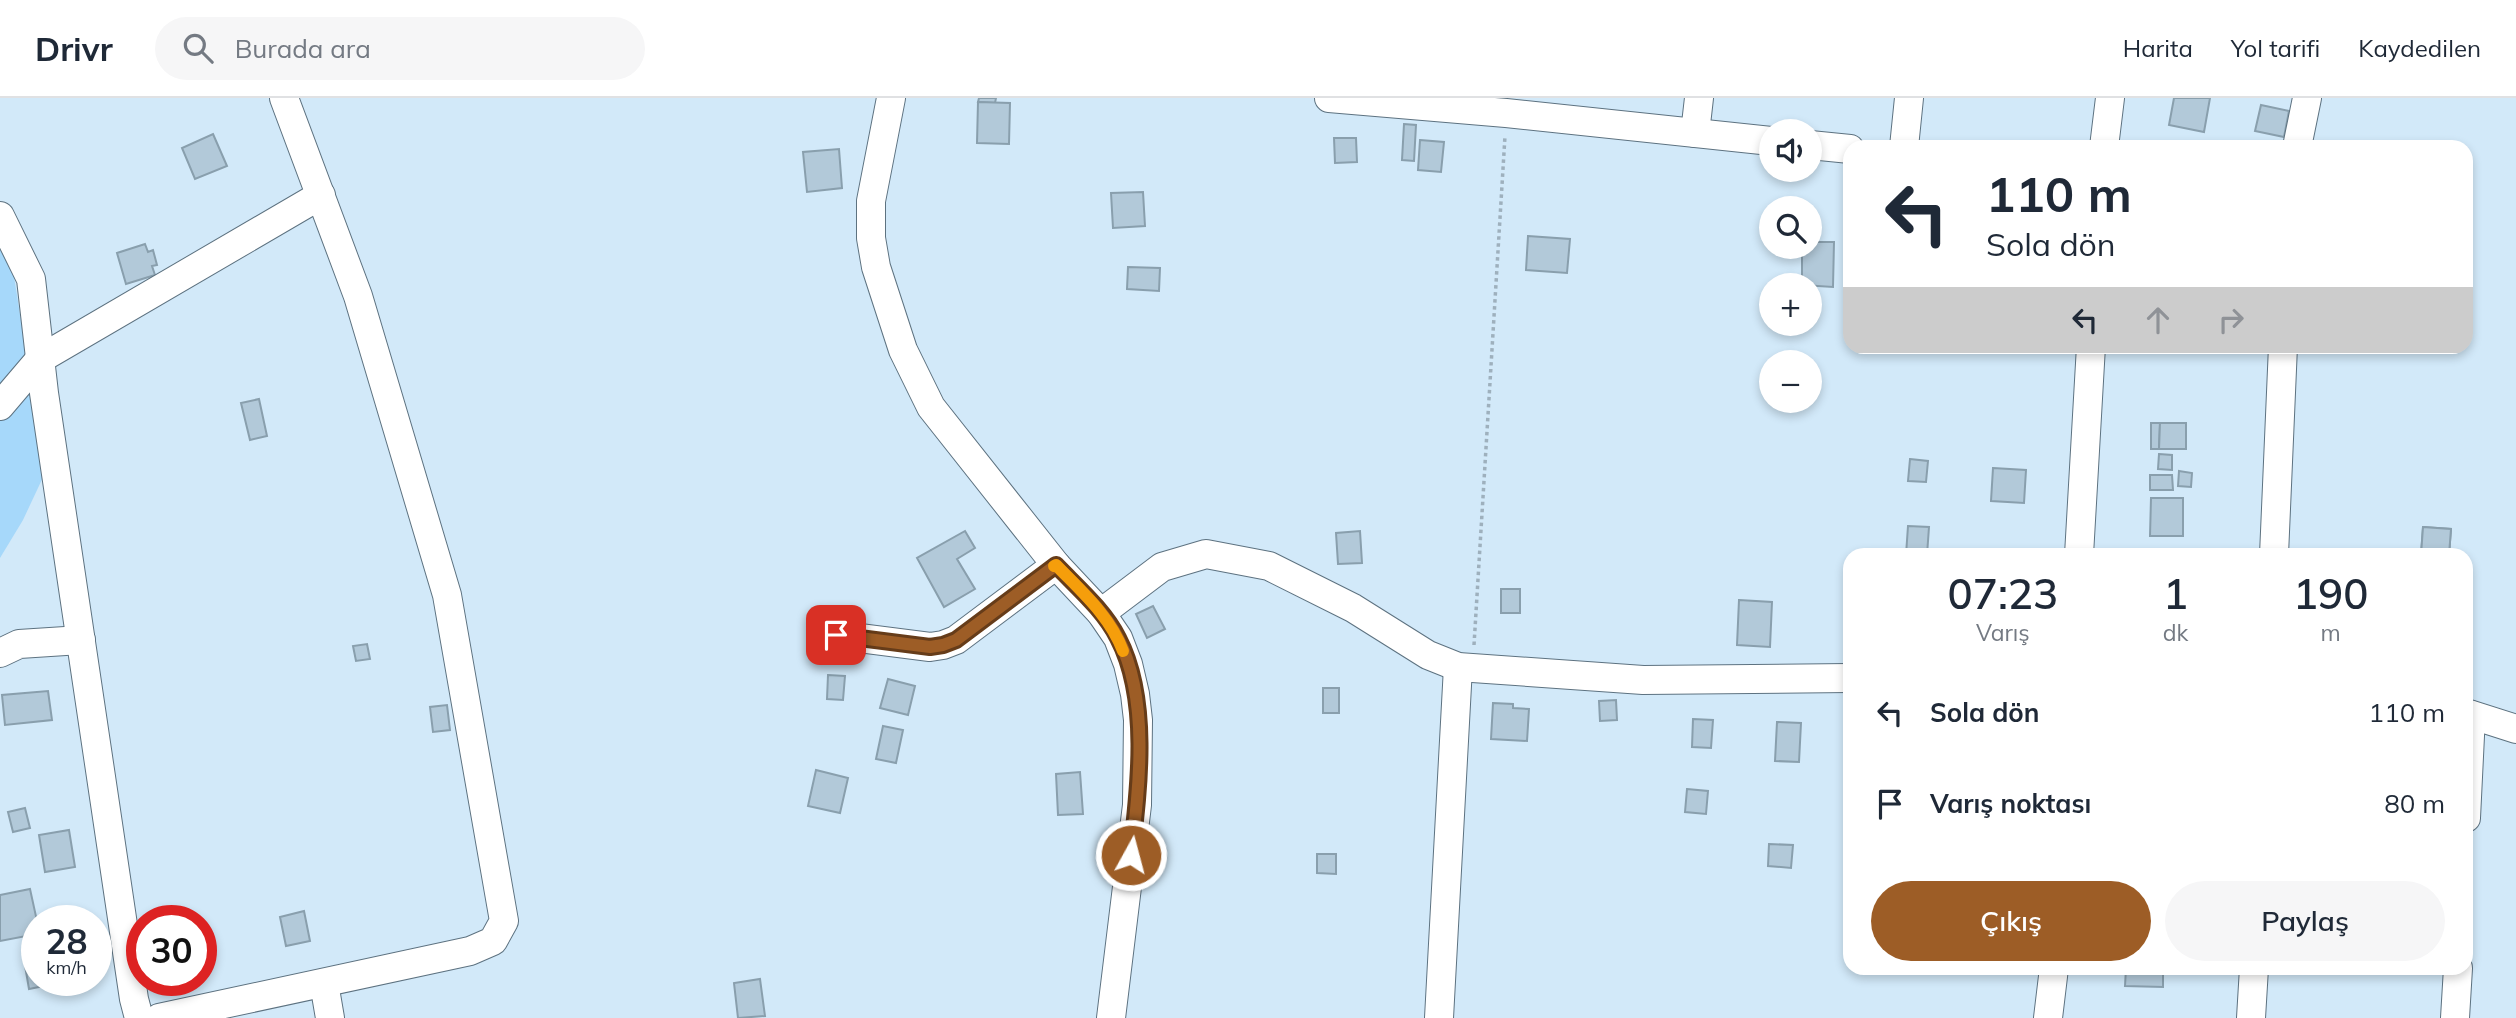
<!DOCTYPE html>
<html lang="tr">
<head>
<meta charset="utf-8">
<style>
	:root { --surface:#fff; --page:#f6f6f7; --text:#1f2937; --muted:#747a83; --line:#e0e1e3; --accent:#9d5d26 }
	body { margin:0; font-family:Mulish,sans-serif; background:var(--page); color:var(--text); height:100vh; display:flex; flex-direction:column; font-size:26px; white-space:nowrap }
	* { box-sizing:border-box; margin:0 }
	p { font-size:23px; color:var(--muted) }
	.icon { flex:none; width:38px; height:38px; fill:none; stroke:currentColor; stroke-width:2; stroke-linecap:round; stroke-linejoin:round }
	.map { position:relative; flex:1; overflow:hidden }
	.drawer { position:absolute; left:1843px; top:450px; width:630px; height:427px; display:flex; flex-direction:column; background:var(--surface); border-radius:21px; box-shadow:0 4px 10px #0003 }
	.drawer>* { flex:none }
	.top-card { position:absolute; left:1843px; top:42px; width:630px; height:214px; border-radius:21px; box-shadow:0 4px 10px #0003; background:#fff; color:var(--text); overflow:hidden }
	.fabs { position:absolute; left:1759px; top:21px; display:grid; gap:14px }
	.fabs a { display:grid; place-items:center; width:63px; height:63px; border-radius:50%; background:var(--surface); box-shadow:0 4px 10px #0003; font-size:35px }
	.speed { position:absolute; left:21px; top:807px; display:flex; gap:14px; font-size:35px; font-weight:700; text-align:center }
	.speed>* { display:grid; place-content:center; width:91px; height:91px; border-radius:50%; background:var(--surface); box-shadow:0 4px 10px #0003; line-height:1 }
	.speed small { font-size:18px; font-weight:400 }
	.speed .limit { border:10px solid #d22; background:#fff; color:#111 }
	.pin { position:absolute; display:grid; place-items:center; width:60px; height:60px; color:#fff; margin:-30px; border-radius:14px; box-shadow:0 4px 10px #0006 }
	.me { position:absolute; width:77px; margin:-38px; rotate:7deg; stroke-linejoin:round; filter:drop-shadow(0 0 5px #0008) }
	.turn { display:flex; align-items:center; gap:24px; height:147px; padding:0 28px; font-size:32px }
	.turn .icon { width:91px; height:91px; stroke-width:2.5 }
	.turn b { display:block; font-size:49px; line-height:60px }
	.lanes { display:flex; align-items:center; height:66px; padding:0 28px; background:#0003; justify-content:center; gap:35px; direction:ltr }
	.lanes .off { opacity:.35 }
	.eta { display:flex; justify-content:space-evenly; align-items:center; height:119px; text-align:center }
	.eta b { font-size:42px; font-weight:600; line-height:49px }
	.cta { display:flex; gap:14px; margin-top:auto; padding:14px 28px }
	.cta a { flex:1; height:80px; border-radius:42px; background:var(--accent); color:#fff; font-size:28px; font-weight:600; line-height:80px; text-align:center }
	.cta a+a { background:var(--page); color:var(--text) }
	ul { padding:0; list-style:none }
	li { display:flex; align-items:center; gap:21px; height:91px; padding:0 28px }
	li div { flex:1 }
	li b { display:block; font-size:26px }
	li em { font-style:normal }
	header { display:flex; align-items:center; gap:42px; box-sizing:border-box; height:98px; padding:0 35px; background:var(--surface); border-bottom:2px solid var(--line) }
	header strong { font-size:33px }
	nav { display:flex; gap:38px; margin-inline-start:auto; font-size:24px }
	.search { width:490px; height:63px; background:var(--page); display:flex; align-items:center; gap:18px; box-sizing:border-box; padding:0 24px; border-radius:38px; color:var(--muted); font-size:26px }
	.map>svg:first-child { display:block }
</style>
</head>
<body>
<header>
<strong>Drivr</strong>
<div class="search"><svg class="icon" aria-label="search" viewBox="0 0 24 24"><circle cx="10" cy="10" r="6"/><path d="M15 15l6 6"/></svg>Burada ara</div>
<nav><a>Harita</a><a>Yol tarifi</a><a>Kaydedilen</a></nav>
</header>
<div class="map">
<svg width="2516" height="920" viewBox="0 0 2516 920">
	<rect width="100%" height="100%" fill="#d2e9f9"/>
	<path fill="#a6d8fa" d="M0,143L13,172L45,375L23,422L0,460Z"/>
	<g fill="#b2c9d9" stroke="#899fad" stroke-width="2">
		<path d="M979,0H996L995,5L978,4Z"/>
		<path d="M2174,0H2210L2204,34L2169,27Z"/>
		<path d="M978,4L1010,5L1009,46L977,45Z"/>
		<path d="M2261,7L2289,13L2284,39L2255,33Z"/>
		<path d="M1404,26L1416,27L1414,63L1402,62Z"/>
		<path d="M213,36L227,68L195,81L182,50Z"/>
		<path d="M1334,40H1356L1357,64L1335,65Z"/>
		<path d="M1420,42L1444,44L1441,74L1418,72Z"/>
		<path d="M839,51L842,90L807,94L803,54Z"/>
		<path d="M1143,94L1145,128L1113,130L1111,95Z"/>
		<path d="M1528,138L1570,141L1567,175L1526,172Z"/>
		<path d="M1810,144H1834L1833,189L1802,187V149H1810Z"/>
		<path d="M145,146L148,154L153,152L157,167L152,168L155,177L126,186L117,155Z"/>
		<path d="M1128,169L1160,170L1159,193L1127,191Z"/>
		<path d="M2239,248H2267V253L2239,251Z"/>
		<path d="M259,301L267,338L250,342L241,305Z"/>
		<path d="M2151,325H2160L2159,351H2151Z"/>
		<path d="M2160,325H2186V351H2159Z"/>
		<path d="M2159,356L2172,357V372L2158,371Z"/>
		<path d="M1910,361L1928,363L1926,384L1908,383Z"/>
		<path d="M1993,370L2026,372L2024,405L1991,403Z"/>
		<path d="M2179,373L2192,375L2191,389L2178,388Z"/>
		<path d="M2150,377H2172L2173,392H2150Z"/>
		<path d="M2151,400H2183V438H2150Z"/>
		<path d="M1908,428L1929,429L1927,457H1906Z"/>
		<path d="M2423,429L2451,431L2449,457H2421Z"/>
		<path d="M2423,429L2451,431L2449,457H2421Z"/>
		<path d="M965,433L975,450L957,461L975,491L944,509L917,460Z"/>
		<path d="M1360,433L1362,465L1338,466L1336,435Z"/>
		<rect x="1501" y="491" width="19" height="24"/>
		<path d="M1739,502L1772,504L1770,549L1737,547Z"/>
		<path d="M1153,508L1165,531L1147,540L1136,516Z"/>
		<path d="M367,546L370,561L356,563L353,548Z"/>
		<path d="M828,577L845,578L843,602L827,601Z"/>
		<path d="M888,581L915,588L908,617L880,610Z"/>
		<rect x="1323" y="590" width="16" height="25"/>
		<path d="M48,593L52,622L5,627L2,597Z"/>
		<path d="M1616,602L1617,622L1600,623L1599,603Z"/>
		<path d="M1493,605L1513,606V610L1529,611L1527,643L1491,641Z"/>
		<path d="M447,607L450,632L433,634L430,609Z"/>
		<path d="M1693,621L1713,622L1711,650L1692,649Z"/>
		<path d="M1777,624L1801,625L1799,664L1775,663Z"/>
		<path d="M883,628L903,632L896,665L876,661Z"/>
		<path d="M816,672L848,680L840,715L808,708Z"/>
		<path d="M1080,674L1083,716L1058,717L1056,676Z"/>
		<path d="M1687,691L1708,693L1706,716L1685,714Z"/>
		<path d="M25,710L30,730L13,734L8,714Z"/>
		<path d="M69,732L75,769L45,774L39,737Z"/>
		<path d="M1769,746L1793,747L1791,770L1768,768Z"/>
		<path d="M1317,756H1336V776L1317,775Z"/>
		<path d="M30,791L37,823V836L0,843V797Z"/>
		<path d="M304,813L310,843L286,848L280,819Z"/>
		<path d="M37,853V882H54V886L29,891L23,856Z"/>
		<path d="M2126,870H2163V889L2125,888Z"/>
		<path d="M760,881L765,918L738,920L734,885Z"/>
	</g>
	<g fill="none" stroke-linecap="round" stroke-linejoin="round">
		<g stroke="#5d7280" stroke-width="30">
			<g id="minor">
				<path d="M891,0L871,103V140L876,169L903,252L931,309L1056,467L1101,515L1118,540L1128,566L1135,596L1138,622L1137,707L1111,920"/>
				<path d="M1329,0L1506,15L1771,43"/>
				<path d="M1695,35L1699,0"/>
				<path d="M1810,47L1850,51"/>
				<path d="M1904,49L1909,0"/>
				<path d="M2104,49L2110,0"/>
				<path d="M2297,49L2307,0"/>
				<path d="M0,118L31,181L44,295L134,901L139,920"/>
				<path d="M0,308L40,261L321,97"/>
				<path d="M2079,457L2091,248"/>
				<path d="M2274,457L2283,248"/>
				<path d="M1101,515L1162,469L1206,456L1269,468L1353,510L1428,557L1458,569L1643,582L1850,580"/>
				<path d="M836,537L930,549L943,547L956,542L1056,467"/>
				<path d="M0,555L19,546L81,542"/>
				<path d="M2466,615L2516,631"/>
				<path d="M2466,720L2471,617"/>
				<path d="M324,885L330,920"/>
				<path d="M159,920L470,853L493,843L504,823L447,497L358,198L284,0"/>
				<path d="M1439,920L1458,569"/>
				<path d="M2048,920L2054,870"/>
				<path d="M2251,920L2254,870"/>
				<path d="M2455,920L2458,870"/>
			</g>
		</g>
		<path stroke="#9eb0bd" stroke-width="3.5" stroke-dasharray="3.5 3.5" stroke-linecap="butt" d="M1474,547L1505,38"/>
		<use href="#minor" stroke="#fff" stroke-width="28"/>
	</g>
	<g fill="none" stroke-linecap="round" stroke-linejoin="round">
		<g stroke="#663c19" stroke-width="18">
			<path id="route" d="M836,537L930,549L943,547L956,542L1056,467C1077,489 1104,512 1118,540C1150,601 1139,690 1131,757"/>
		</g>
		<use href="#route" stroke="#9d5d26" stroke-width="12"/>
		<path stroke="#f59e0b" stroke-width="12" d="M1054,468L1056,467C1081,493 1110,518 1123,553"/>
	</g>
</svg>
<div class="fabs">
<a><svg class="icon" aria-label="sound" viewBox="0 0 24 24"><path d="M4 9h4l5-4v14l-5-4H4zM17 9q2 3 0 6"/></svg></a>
<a><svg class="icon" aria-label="search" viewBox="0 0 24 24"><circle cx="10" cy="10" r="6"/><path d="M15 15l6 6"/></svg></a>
<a>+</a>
<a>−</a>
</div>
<div class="speed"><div>28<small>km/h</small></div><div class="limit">30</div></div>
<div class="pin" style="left:836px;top:537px;background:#d93025"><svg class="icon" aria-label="arrive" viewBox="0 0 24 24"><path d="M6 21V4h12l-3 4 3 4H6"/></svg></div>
<svg class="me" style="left:1131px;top:757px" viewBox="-20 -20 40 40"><circle r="17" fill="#9d5d26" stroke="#fff" stroke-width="3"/><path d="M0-11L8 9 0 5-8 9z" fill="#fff"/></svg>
<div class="top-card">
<div class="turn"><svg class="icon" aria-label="left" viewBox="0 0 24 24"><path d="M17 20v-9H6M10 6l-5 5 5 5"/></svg><div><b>110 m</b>Sola dön</div></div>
<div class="lanes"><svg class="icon" aria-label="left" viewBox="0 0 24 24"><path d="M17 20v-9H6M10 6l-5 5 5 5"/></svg><svg class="icon off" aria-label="ahead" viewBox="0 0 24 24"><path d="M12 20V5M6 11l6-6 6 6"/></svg><svg class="icon off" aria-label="right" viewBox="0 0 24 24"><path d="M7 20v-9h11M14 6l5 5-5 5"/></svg></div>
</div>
<section class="drawer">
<div class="eta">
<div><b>07:23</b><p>Varış</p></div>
<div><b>1</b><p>dk</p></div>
<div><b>190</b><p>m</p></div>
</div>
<ul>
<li><svg class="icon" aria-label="left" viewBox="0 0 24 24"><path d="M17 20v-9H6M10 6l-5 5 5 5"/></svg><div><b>Sola dön</b></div><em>110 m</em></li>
<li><svg class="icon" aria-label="arrive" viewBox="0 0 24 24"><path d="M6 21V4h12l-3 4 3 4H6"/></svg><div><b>Varış noktası</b></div><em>80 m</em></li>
</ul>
<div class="cta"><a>Çıkış</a><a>Paylaş</a></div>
</section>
</div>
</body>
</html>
